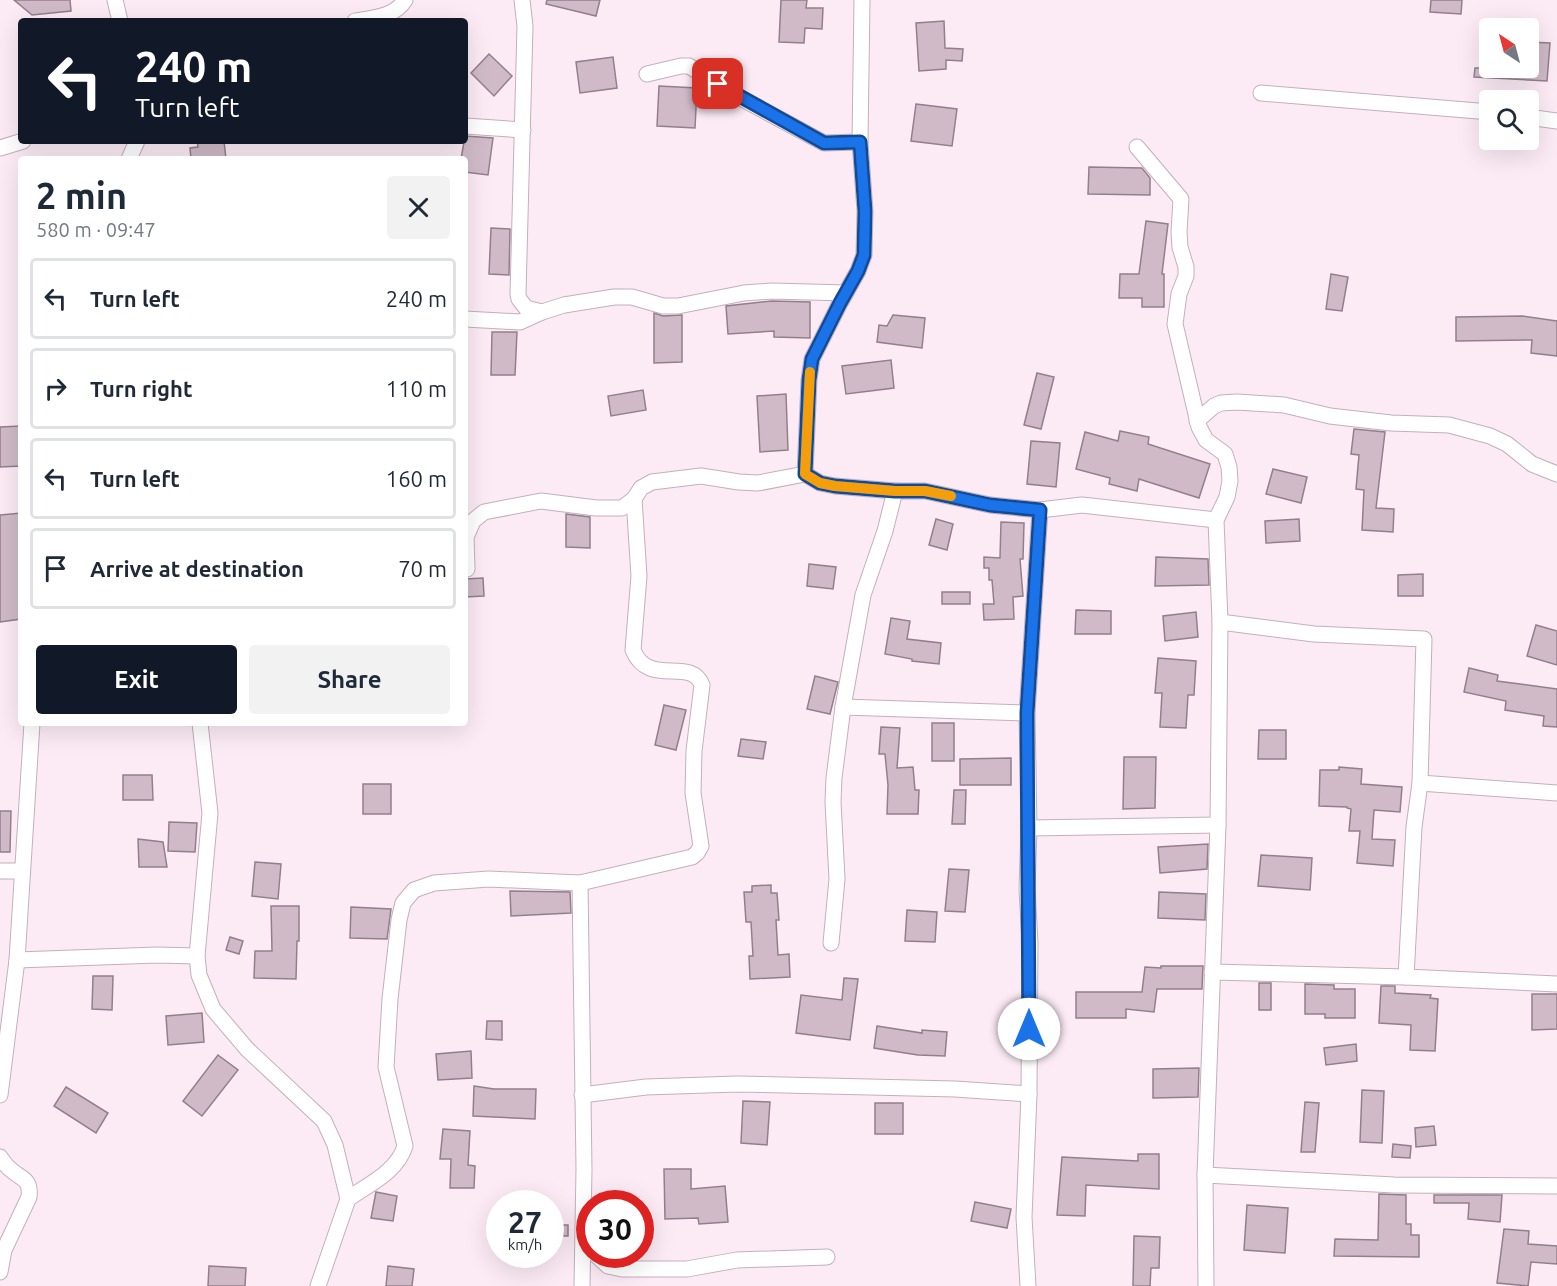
<!DOCTYPE html>
<html lang="en">
<head>
<meta charset="utf-8">
<style>
	:root { --surface:#fff; --page:#f2f2f3; --text:#1f2937; --muted:#747a83; --line:#e0e1e3; --accent:#111827 }
	body { margin:0; font-family:Ubuntu,sans-serif; background:var(--page); color:var(--text); height:100vh; display:flex; flex-direction:column; font-size:22px; white-space:nowrap }
	* { box-sizing:border-box; margin:0 }
	p { font-size:20px; color:var(--muted) }
	.icon { flex:none; width:33px; height:33px; fill:none; stroke:currentColor; stroke-width:2; stroke-linecap:round; stroke-linejoin:round }
	.map { position:relative; flex:1; overflow:hidden }
	.details { position:absolute; left:18px; top:156px; width:450px; height:570px; display:flex; flex-direction:column; background:var(--surface); border-radius:6px; box-shadow:0 6px 24px #0002 }
	.details>* { flex:none }
	.hud { position:absolute; left:18px; top:18px; width:450px; height:126px; border-radius:6px; box-shadow:0 6px 24px #0002; background:#111827; color:#fff; overflow:hidden }
	.needle { width:39px; rotate:324deg }
	.tools { position:absolute; left:1479px; top:18px; display:grid; gap:12px }
	.tools a { display:grid; place-items:center; width:60px; height:60px; border-radius:6px; background:var(--surface); box-shadow:0 6px 24px #0002; font-size:30px }
	.speed { position:absolute; left:486px; top:1190px; display:flex; gap:12px; font-size:30px; font-weight:700; text-align:center }
	.speed>* { display:grid; place-content:center; width:78px; height:78px; border-radius:50%; background:var(--surface); box-shadow:0 6px 24px #0002; line-height:1 }
	.speed small { font-size:15px; font-weight:400 }
	.speed .limit { border:9px solid #d22; background:#fff; color:#111 }
	.pin { position:absolute; display:grid; place-items:center; width:51px; height:51px; color:#fff; margin:-26px; border-radius:12px; box-shadow:0 3px 9px #0006 }
	.me { position:absolute; width:66px; margin:-33px; rotate:0deg; stroke-linejoin:round; filter:drop-shadow(0 0 4px #0008) }
	.turn { display:flex; align-items:center; gap:21px; height:126px; padding:0 18px; font-size:27px }
	.turn .icon { width:78px; height:78px; stroke-width:2.5 }
	.turn b { display:block; font-size:42px; line-height:51px }
	.round { display:grid; place-items:center; flex:none; width:63px; height:63px; border-radius:6px; background:var(--page) }
	.headline { display:flex; align-items:center; justify-content:space-between; height:102px; padding:0 18px }
	h1 { font-size:36px; font-weight:600; line-height:45px }
	.cta { display:flex; gap:12px; margin-top:auto; padding:12px 18px }
	.cta a { flex:1; height:69px; border-radius:6px; background:var(--accent); color:#fff; font-size:24px; font-weight:600; line-height:69px; text-align:center }
	.cta a+a { background:var(--page); color:var(--text) }
	ul { padding:0; list-style:none }
	li { display:flex; align-items:center; gap:18px; height:81px; margin:0 12px 9px; padding:0 6px; border:3px solid var(--line); border-radius:6px }
	li div { flex:1 }
	li b { display:block; font-size:22px }
	li em { font-style:normal }
	.map>svg:first-child { display:block }
</style>
</head>
<body>
<div class="map">
<svg width="1557" height="1286" viewBox="0 0 1557 1286">
	<rect width="100%" height="100%" fill="#fcebf5"/>
	<g fill="#d0bac8" stroke="#937f8c" stroke-width="1.5">
		<path d="M14,0H70L71,11L32,15Z"/>
		<path d="M547,0H600L596,16L546,4Z"/>
		<path d="M781,0H807L806,8H823L822,29L805,28L804,43L779,42Z"/>
		<path d="M1431,0H1462L1461,14L1430,12Z"/>
		<path d="M944,21L945,48L963,49L962,61L946,60V69L919,71L916,23Z"/>
		<path d="M1528,42L1550,43L1547,81L1474,77L1475,68H1528Z"/>
		<path d="M489,54L512,76L494,96L471,73Z"/>
		<path d="M613,57L617,88L580,93L576,62Z"/>
		<path d="M659,86L697,88L695,128L657,126Z"/>
		<path d="M916,104L957,109L952,146L911,141Z"/>
		<path d="M465,136L493,138L488,175L465,172V159H461Z"/>
		<path d="M197,141H224L226,159H191L190,148L198,147Z"/>
		<path d="M1089,167L1142,168L1150,178V195L1088,194Z"/>
		<path d="M1146,221L1168,224L1162,274H1164V307H1142V298H1119L1120,274H1139Z"/>
		<path d="M491,228L510,229L509,275L489,274Z"/>
		<path d="M1331,274L1348,277L1342,311L1326,309Z"/>
		<path d="M772,301L810,302V338L774,337V331L728,334L726,306Z"/>
		<path d="M654,313L663,316L682,315V362L654,363Z"/>
		<path d="M893,315L925,318L922,348L877,342L879,325L887,326Z"/>
		<path d="M1522,316L1557,321V356L1531,353L1532,340L1456,341V317Z"/>
		<path d="M492,332H517L515,375H491Z"/>
		<path d="M891,360L894,388L846,394L842,366Z"/>
		<path d="M1037,373L1054,377L1041,429L1024,425Z"/>
		<path d="M643,390L646,410L611,416L608,396Z"/>
		<path d="M786,394L788,450L760,452L757,396Z"/>
		<path d="M21,426V466L0,467V427Z"/>
		<path d="M1354,429L1385,432L1376,508L1394,509L1393,532L1362,530L1364,490L1356,489L1359,455L1351,454Z"/>
		<path d="M1120,431L1149,437L1148,444L1210,464L1199,498L1139,479L1137,491L1109,484L1110,478L1076,469L1085,432L1118,441Z"/>
		<path d="M1031,441L1060,443L1056,487L1027,484Z"/>
		<path d="M1273,469L1307,477L1301,503L1266,494Z"/>
		<path d="M21,513V619L0,622V515Z"/>
		<path d="M566,514L590,517V548L566,547Z"/>
		<path d="M936,519L953,524L947,550L929,545Z"/>
		<path d="M1299,519L1300,541L1266,543L1265,521Z"/>
		<path d="M1001,522L1024,523L1023,559H1020L1023,596L1013,597L1014,619L984,620L983,604H994L992,580H989V568H984V557L1000,558Z"/>
		<path d="M1156,557L1208,559L1209,585L1155,586Z"/>
		<path d="M809,564L836,567L833,589L807,586Z"/>
		<path d="M1423,574V596H1398V575Z"/>
		<path d="M483,578L484,596L465,597V579Z"/>
		<rect x="942" y="592" width="28" height="12"/>
		<path d="M1076,610L1111,611V634H1075Z"/>
		<path d="M1196,612L1198,637L1165,641L1163,616Z"/>
		<path d="M891,618L910,621L907,639L941,643L939,664L912,661V659L885,654Z"/>
		<path d="M1536,625L1557,631V665L1527,656Z"/>
		<path d="M1158,658L1196,661L1194,695H1188L1186,728L1160,727L1162,693H1155Z"/>
		<path d="M1469,668L1498,675L1497,681L1557,689V727L1543,726L1544,716L1505,710L1506,701L1464,692Z"/>
		<path d="M815,676L838,682L830,714L807,709Z"/>
		<path d="M664,705L686,710L676,750L655,745Z"/>
		<rect x="932" y="723" width="22" height="38"/>
		<path d="M881,727L900,728L897,768L913,767L915,790H919L918,814H887L888,785L885,754H879Z"/>
		<path d="M1259,730H1286V759H1258Z"/>
		<path d="M741,739L766,742L763,759L738,756Z"/>
		<path d="M1124,757H1156L1155,808L1123,809Z"/>
		<path d="M1011,758V785H960V759Z"/>
		<path d="M1339,767L1362,769L1361,784L1402,787L1400,812L1374,810L1372,839L1395,840L1393,866L1357,863L1360,831H1349L1351,809L1347,808V807L1319,806L1320,770H1339Z"/>
		<path d="M123,775H152L153,800H123Z"/>
		<rect x="363" y="784" width="28" height="30"/>
		<path d="M954,790H966L965,824H952Z"/>
		<path d="M0,811H11L10,852H0Z"/>
		<path d="M169,822L197,823L195,852L168,851Z"/>
		<path d="M138,839L163,842L167,867H139Z"/>
		<path d="M1208,844L1207,869L1160,873L1158,847Z"/>
		<path d="M1261,855L1312,858L1310,890L1258,886Z"/>
		<path d="M255,862L281,864L278,899L252,896Z"/>
		<path d="M949,869L969,870L965,912L945,911Z"/>
		<path d="M771,885V893H777L779,920H776L778,955L789,954L790,977L750,979L749,956H753L751,922H746L744,892H752V886Z"/>
		<path d="M510,891L570,892L571,913L511,916Z"/>
		<path d="M1159,892L1206,894L1205,920L1158,918Z"/>
		<path d="M271,906H299V941H297L296,979L254,978L255,951H272Z"/>
		<path d="M351,907L391,909L387,939L350,938Z"/>
		<path d="M907,910L937,912L935,942L905,941Z"/>
		<path d="M230,937L243,941L239,954L226,950Z"/>
		<path d="M1161,966H1203L1202,989H1157L1154,1012L1126,1009V1018H1076V992H1142L1145,967L1161,968Z"/>
		<path d="M93,976H113L112,1010L92,1009Z"/>
		<path d="M844,978L858,979L850,1040L796,1033L801,995L842,1000Z"/>
		<rect x="1259" y="983" width="12" height="27"/>
		<path d="M1305,984L1334,985V989H1355V1018H1325V1014H1305Z"/>
		<path d="M1381,986H1395V993L1431,995L1430,998L1438,999L1435,1051L1410,1050L1411,1025L1379,1023Z"/>
		<path d="M1532,994H1557V1029L1532,1030Z"/>
		<path d="M202,1013L204,1042L168,1045L166,1016Z"/>
		<path d="M487,1021H502V1040L486,1039Z"/>
		<path d="M877,1026L922,1033V1030L947,1032L945,1056L918,1055L874,1048Z"/>
		<path d="M1356,1044L1357,1061L1326,1065L1324,1048Z"/>
		<path d="M471,1051L472,1078L438,1080L436,1054Z"/>
		<path d="M218,1055L238,1070L202,1116L183,1101Z"/>
		<path d="M1199,1068L1198,1097L1153,1098V1069Z"/>
		<path d="M474,1086L494,1089H536L535,1119L473,1116Z"/>
		<path d="M66,1087L108,1113L96,1133L54,1106Z"/>
		<path d="M1362,1090L1384,1091L1382,1143L1360,1142Z"/>
		<path d="M743,1101L770,1102L767,1145L741,1143Z"/>
		<path d="M1305,1102L1319,1103L1315,1152H1301Z"/>
		<rect x="875" y="1103" width="28" height="31"/>
		<path d="M1434,1126L1436,1145L1416,1147L1415,1128Z"/>
		<path d="M443,1129L470,1131L468,1165L475,1166L474,1188H450L451,1159H440Z"/>
		<path d="M1393,1144L1411,1146L1410,1158L1392,1157Z"/>
		<path d="M1138,1154H1159V1189L1086,1185L1085,1216L1057,1215L1062,1157L1138,1161Z"/>
		<path d="M664,1169H691V1189L725,1186L728,1222L699,1224L698,1218L665,1219Z"/>
		<path d="M376,1192L397,1196L393,1221L371,1218Z"/>
		<path d="M1379,1194L1406,1195V1224H1411V1235H1419V1257L1334,1256L1335,1239L1378,1240Z"/>
		<path d="M1434,1195H1502L1500,1222L1468,1219L1469,1203H1434Z"/>
		<path d="M975,1202L1011,1209L1007,1228L971,1221Z"/>
		<path d="M1247,1205L1288,1208L1285,1253L1244,1250Z"/>
		<rect x="550" y="1225" width="18" height="11"/>
		<path d="M1504,1229L1529,1231L1528,1244L1557,1246V1264L1531,1262L1528,1286L1497,1283Z"/>
		<path d="M1134,1236L1160,1237L1159,1268H1151L1150,1286H1133Z"/>
		<path d="M209,1266L246,1268L245,1286H208Z"/>
		<path d="M388,1266L414,1269L412,1286H386Z"/>
	</g>
	<g fill="none" stroke-linecap="round" stroke-linejoin="round">
		<g stroke="#c4afbc" stroke-width="17">
			<g id="minor">
				<path d="M115,0L120,21"/>
				<path d="M522,0L525,26L518,294L519,299L526,308L542,312"/>
				<path d="M355,21C372,18 395,17 405,0"/>
				<path d="M647,74L681,66H689L737,96L824,143L860,142"/>
				<path d="M1261,93L1490,112"/>
				<path d="M1528,117L1557,121"/>
				<path d="M465,126L523,130"/>
				<path d="M1137,147L1181,199L1179,232L1180,247L1186,267V276L1179,294L1175,324L1199,427L1206,440L1225,454L1229,467L1230,481L1227,497L1216,520L1220,622L1218,825L1205,1175L1206,1286"/>
				<path d="M0,148L23,141"/>
				<path d="M129,159L137,141"/>
				<path d="M465,319L520,322L542,312L564,305L614,297H632L663,306H678L744,293L772,291L846,293"/>
				<path d="M1197,421L1214,406L1221,403L1237,402L1284,405L1330,416L1391,423L1449,425L1490,436L1507,444L1532,464L1557,474"/>
				<path d="M805,474L809,380L812,359L840,303L858,271L864,255L865,211L860,142L862,0"/>
				<path d="M467,569L466,537L473,521L484,512L541,501L596,508H622L634,499L641,488L652,482L701,476L739,482L758,483L805,474L820,483L835,486L895,491H925L990,505L1040,510L1082,505L1216,520"/>
				<path d="M1220,622L1314,634L1424,639L1420,783L1414,827L1406,977"/>
				<path d="M843,707L1027,713"/>
				<path d="M200,723L210,813L197,956L199,975L213,1009L247,1049L324,1121L335,1145L348,1199L318,1286"/>
				<path d="M1420,783L1557,793"/>
				<path d="M1029,828L1218,825"/>
				<path d="M0,871H21"/>
				<path d="M580,883L584,1169L582,1286"/>
				<path d="M831,943L837,879L833,802L834,778L843,707L863,595L885,531L895,491"/>
				<path d="M17,960L157,955L197,956"/>
				<path d="M1212,972L1406,977L1557,984"/>
				<path d="M0,1095L17,960L32,723"/>
				<path d="M582,1095L646,1087L737,1084L955,1089L1029,1094"/>
				<path d="M0,1157C3,1161 6,1166 10,1169C22,1180 31,1178 29,1197L4,1250L0,1272"/>
				<path d="M1205,1175L1394,1185L1557,1186"/>
				<path d="M348,1199C369,1184 397,1172 405,1146L386,1067L390,999L399,920L403,903L414,890L434,883L489,879L580,883L692,857L697,853L701,846L693,793L694,751L702,685C691,656 648,688 633,650L639,576L634,499"/>
				<path d="M595,1254L608,1266L622,1269H687L737,1260L827,1257"/>
				<path d="M1028,1286L1024,1217L1029,1094L1030,943L1027,889L1029,828L1027,713L1040,510"/>
			</g>
		</g>
		<use href="#minor" stroke="#fff" stroke-width="15"/>
	</g>
	<g fill="none" stroke-linecap="round" stroke-linejoin="round">
		<g stroke="#114b97" stroke-width="15">
			<path id="route" d="M718,84L824,143L860,142L865,211L864,255L858,271L840,303L812,359L809,380L805,474L820,483L835,486L895,491H925L990,505L1040,510L1027,713L1029,1029"/>
		</g>
		<use href="#route" stroke="#1a73e8" stroke-width="10"/>
		<path stroke="#f59e0b" stroke-width="10" d="M810,372L805,474L820,483L835,486L895,491H925L951,496"/>
	</g>
</svg>
<div class="tools">
<a><svg class="needle" viewBox="-14 -14 28 28"><path d="M0-13l5 13h-10z" fill="#e53935"/><path d="M0 13l5-13h-10z" fill="#747a83"/></svg></a>
<a><svg class="icon" aria-label="search" viewBox="0 0 24 24"><circle cx="10" cy="10" r="6"/><path d="M15 15l6 6"/></svg></a>
</div>
<div class="speed"><div>27<small>km/h</small></div><div class="limit">30</div></div>
<div class="pin" style="left:718px;top:84px;background:#d93025"><svg class="icon" aria-label="arrive" viewBox="0 0 24 24"><path d="M6 21V4h12l-3 4 3 4H6"/></svg></div>
<svg class="me" style="left:1029px;top:1029px" viewBox="-20 -20 40 40"><circle r="19" fill="#fff"/><path d="M0-13L10 11 0 6-10 11z" fill="#1a73e8"/></svg>
<div class="hud">
<div class="turn"><svg class="icon" aria-label="left" viewBox="0 0 24 24"><path d="M17 20v-9H6M10 6l-5 5 5 5"/></svg><div><b>240 m</b>Turn left</div></div>
</div>
<section class="details">
<div class="headline"><div><h1>2 min</h1><p>580 m · 09:47</p></div><a class="round"><svg class="icon" aria-label="close" viewBox="0 0 24 24"><path d="M6 6l12 12M18 6L6 18"/></svg></a></div>
<ul>
<li><svg class="icon" aria-label="left" viewBox="0 0 24 24"><path d="M17 20v-9H6M10 6l-5 5 5 5"/></svg><div><b>Turn left</b></div><em>240 m</em></li>
<li><svg class="icon" aria-label="right" viewBox="0 0 24 24"><path d="M7 20v-9h11M14 6l5 5-5 5"/></svg><div><b>Turn right</b></div><em>110 m</em></li>
<li><svg class="icon" aria-label="left" viewBox="0 0 24 24"><path d="M17 20v-9H6M10 6l-5 5 5 5"/></svg><div><b>Turn left</b></div><em>160 m</em></li>
<li><svg class="icon" aria-label="arrive" viewBox="0 0 24 24"><path d="M6 21V4h12l-3 4 3 4H6"/></svg><div><b>Arrive at destination</b></div><em>70 m</em></li>
</ul>
<div class="cta"><a>Exit</a><a>Share</a></div>
</section>
</div>
</body>
</html>
